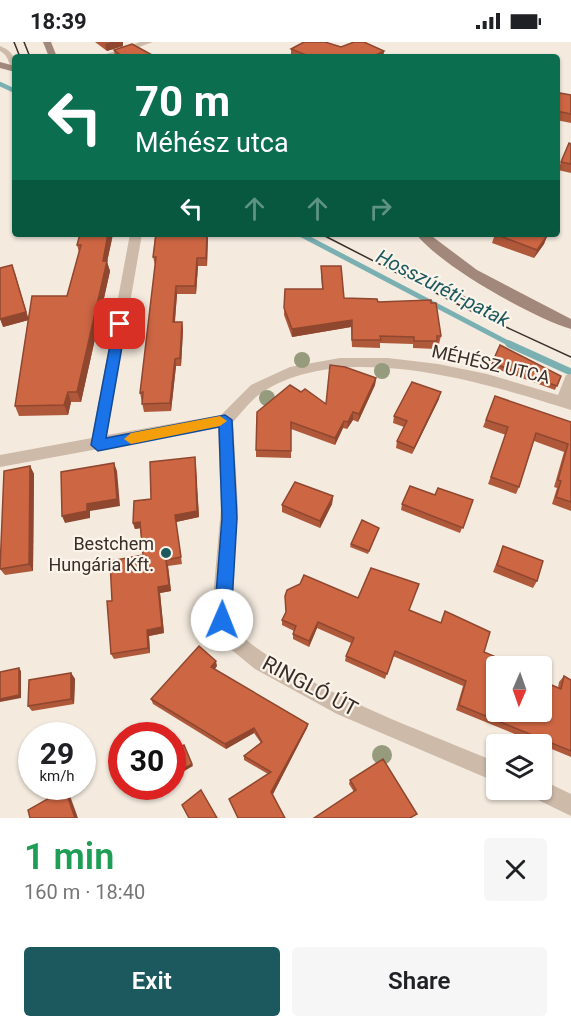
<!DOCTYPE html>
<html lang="en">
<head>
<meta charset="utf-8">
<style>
	:root { --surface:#fff; --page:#f6f6f6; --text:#202124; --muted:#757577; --accent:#1c595e }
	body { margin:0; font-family:Roboto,sans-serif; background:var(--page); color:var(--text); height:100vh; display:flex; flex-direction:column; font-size:22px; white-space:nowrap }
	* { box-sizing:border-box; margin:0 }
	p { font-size:20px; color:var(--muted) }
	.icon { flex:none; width:33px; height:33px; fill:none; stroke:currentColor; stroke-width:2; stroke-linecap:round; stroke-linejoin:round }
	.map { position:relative; height:776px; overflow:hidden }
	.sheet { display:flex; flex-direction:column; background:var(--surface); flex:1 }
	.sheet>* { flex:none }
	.guide { position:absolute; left:12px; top:12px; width:548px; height:183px; border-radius:6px; box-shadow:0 2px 4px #0004; background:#0b6e4f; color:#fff; overflow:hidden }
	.needle { width:39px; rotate:182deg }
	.tools { position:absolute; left:486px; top:614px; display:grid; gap:12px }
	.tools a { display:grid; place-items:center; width:66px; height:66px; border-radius:6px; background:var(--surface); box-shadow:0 2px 4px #0004; font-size:30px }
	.speed { position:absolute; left:18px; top:680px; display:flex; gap:12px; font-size:30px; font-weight:700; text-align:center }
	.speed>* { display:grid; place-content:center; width:78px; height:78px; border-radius:50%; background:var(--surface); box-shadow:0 2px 4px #0004; line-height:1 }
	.speed small { font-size:15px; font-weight:400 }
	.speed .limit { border:9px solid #d22; background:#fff; color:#111 }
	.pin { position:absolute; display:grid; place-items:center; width:51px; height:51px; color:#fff; margin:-26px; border-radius:12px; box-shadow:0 3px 9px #0006 }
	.me { position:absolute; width:66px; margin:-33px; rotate:1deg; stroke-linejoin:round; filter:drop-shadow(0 0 4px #0008) }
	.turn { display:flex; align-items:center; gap:21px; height:126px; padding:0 24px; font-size:27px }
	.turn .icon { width:78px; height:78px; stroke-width:2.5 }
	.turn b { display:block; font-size:42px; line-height:51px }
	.lanes { display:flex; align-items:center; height:57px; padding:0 24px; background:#0003; justify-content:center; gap:30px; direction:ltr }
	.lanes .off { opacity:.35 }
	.round { display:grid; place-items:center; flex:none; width:63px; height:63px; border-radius:6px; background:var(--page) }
	.head { display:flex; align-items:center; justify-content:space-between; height:102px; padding:0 24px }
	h1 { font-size:36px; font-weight:600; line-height:45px; color:#1e9e55 }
	.primary-button { display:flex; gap:12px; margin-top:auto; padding:12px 24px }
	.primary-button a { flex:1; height:69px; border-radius:6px; background:var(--accent); color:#fff; font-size:24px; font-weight:600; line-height:69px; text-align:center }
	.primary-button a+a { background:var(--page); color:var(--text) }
	.status { display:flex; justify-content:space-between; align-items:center; height:42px; padding:0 30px; background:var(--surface); direction:ltr }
	.status svg { height:16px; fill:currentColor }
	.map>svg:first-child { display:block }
</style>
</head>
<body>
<div class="status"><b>18:39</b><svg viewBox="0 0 49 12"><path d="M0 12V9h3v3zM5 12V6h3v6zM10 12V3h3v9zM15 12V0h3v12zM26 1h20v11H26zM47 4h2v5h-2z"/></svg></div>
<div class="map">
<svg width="571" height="776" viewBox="0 0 571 776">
	<rect width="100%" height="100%" fill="#f4eade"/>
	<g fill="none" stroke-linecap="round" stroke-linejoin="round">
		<path stroke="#7bb0b3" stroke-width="4.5" d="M0,42L15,49"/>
		<path stroke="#7bb0b3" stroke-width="5" d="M300,192L512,303"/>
		<path stroke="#7bb0b3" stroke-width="7" d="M509,302L571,330"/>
		<path fill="#cdbaa9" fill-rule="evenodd" d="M0,4C12,9 15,14 15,27C7,23 10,14 0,9Z"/>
		<g fill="#cdbaa9" fill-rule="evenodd">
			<path d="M140,0H153L111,15H98Z"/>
			<path d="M130,192H142L107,393L221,373L251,343L290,325L340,316H388L438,322L487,332L558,353L566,333L571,332V368C486,341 343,296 261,351C251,358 242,370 233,380L238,466L230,567C231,576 235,585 241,592C254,607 274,617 290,627C355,665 427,691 496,720V740L337,672L255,627L228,605L213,578L212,567L221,466L218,385L0,425V413L92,396Z"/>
			<path d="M542,738L571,752V774L530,754L527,747H542Z"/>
		</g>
		<g fill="#a1887a" fill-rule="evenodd">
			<path d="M43,0H51L57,15H49Z"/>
			<path d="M0,20L15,24V30L0,26Z"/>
			<path d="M416,192H429L477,228L571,277V287C531,275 441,224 416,192Z"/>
		</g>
		<g stroke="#3a2e29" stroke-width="1.5">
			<path d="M14,0L20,15"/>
			<path d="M24,0L30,15"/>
			<path d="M321,192L469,268L571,315"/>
			<path d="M436,241L508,277"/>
		</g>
	</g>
	<g fill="#959b7c">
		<circle cx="302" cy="318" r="8"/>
		<circle cx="382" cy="329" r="8"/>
		<circle cx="267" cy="356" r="8"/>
		<circle cx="382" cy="713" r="10"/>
	</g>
	<g fill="#b0583a">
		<path d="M95,0H123V4L107,9Z"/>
		<path d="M341,5L384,9L383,15H294L291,14V7Z"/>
		<path d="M114,8L152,15H115Z"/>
		<path d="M571,53V81L556,78V64Z"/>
		<path d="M571,102V131L558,128L561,120Z"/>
		<path d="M80,192H113L107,220L110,229L81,360H71L68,373L19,374L15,364L28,278L3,285L15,231L28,278L67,254L79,210L77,203Z"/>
		<path d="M152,192H208L207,224H198L196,252H177L175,280H182L183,288L181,324H176L171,369L144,370L140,351L155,223L153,215L155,193Z"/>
		<path d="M495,192L547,194L544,202L534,216L492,201Z"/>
		<path d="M321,224L344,256L378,260L441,294L439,302H437L436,307L413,306V302L380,301V306L352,305L351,285L292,295L284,273L285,247H322L321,231Z"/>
		<path d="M492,321L561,334L555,348L491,325Z"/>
		<path d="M376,336L375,343L358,380L353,378L347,387L343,386L335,403L291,387V416L256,415V408L301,350L326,362Z"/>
		<path d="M495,354L571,380V469L552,462L557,446L554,445L564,410L534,399L519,445L516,452L488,442L506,393L483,385Z"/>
		<path d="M439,357L412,412L396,406L397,399L404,385L393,381L394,374Z"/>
		<path d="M196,422L199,475L176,480L182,522L168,524L171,549L160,551L164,591L149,594L150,611L114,617L111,612L112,559L143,513L140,486L135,487L133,481L151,457Z"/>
		<path d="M30,424L34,432L33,529L5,533L0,527Z"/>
		<path d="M333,454L332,462L320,486L282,470V463Z"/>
		<path d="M473,458L460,491L401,468L402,462Z"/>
		<path d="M379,486L368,512L350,505L351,502Z"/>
		<path d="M503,504L537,539L533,546L493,530Z"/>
		<path d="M358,556L410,568L484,610L496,624L558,646L559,640L564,634L571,638V715L542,703V702H539L456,668L463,644L393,614L385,637L345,619L346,614L351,601L317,586L309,605L293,597V592L294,589L282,583V578Z"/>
		<path d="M217,624L214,628L308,682L307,686L273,752L285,776H238L230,760L229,757L268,732L244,718V714L261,701L254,691L226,707L153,662L151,657Z"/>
		<path d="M71,631L75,637L74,662L32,669L28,664Z"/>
		<path d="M350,738L414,775L354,750L349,742Z"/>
	</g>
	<g fill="#90472f">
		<path d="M111,0H123V4L107,9L105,2Z"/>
		<path d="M384,9L383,15H372Z"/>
		<path d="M108,192H113L107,220L110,229L81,360L77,350Z"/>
		<path d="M207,192H208L207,224L206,216Z"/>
		<path d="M547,194L544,202L534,216L537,208Z"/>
		<path d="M197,216L198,224L196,252L195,244Z"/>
		<path d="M12,223L29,278L3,285L0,277Z"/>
		<path d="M176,244L177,252L174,288L173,280Z"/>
		<path d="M352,278L351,285L292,295V287Z"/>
		<path d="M182,280L183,288L181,324L180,316Z"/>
		<path d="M175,317L176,324L171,369L170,361Z"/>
		<path d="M376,336L375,343L358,380L359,372Z"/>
		<path d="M68,350L71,360L68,373L64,363Z"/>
		<path d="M441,350L439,357L412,412L414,406Z"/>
		<path d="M353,370V378L347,387L348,380Z"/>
		<path d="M344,379L343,386L335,403V396Z"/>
		<path d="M195,415L199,475L176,480L182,522L175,473Z"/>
		<path d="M114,421L117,429L120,464L90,469V476L65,481L62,474L87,462Z"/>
		<path d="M30,424L34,432L33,529L29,522Z"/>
		<path d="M333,454L332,462L320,486V479Z"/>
		<path d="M140,480L142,486L135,487L133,481Z"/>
		<path d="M166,518L168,524L171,549L160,551L164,591L149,594L150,611L148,606L147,588L158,545Z"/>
		<path d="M318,580L317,586L309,605V599Z"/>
		<path d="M216,619L217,624L212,631L211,625Z"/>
		<path d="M19,626L21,629V656L0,660V657Z"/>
		<path d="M71,631L75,637L74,662L71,657Z"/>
		<path d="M308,682L307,686L272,754L271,750Z"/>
		<path d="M254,686V691L226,707L225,702Z"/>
		<path d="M192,722L193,724L172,736V733Z"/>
		<path d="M65,747L69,751L78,776H75Z"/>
	</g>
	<g fill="#cd6643" stroke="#90472f" stroke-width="1.5">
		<path d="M304,0H325L341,5L354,0H364L384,9L372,15H311L291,7Z"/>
		<path d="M132,2L152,13L147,15H123L114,8Z"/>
		<path d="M560,51L571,53V72L556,69V64Z"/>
		<path d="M569,101L571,102V122L561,120Z"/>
		<path d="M80,192H108L103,219H107L77,350H68L64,363L15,364L32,254H67L81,203H77Z"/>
		<path d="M156,192H207L206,216H197L195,244H176L173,280H182L180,316L175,317L170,361L142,362L143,350L140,351L156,215H153Z"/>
		<path d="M495,192H543L547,194L537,208Z"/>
		<path d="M12,223L26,270L0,277V226Z"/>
		<path d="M321,224H341L344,256L377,257L378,260L431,258V261H436L441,294H437V299H414V295L380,294L381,298H352V278L292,287L284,266L285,247H323Z"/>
		<path d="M500,303L561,334L557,344L492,321Z"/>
		<path d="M330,323L345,325L376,336L359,372L353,370L348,380L344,379L335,396L291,380V409L256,408L257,370L290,343L301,350L305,347L326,362Z"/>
		<path d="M412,340L441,350L414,406L397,399L407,379L394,374Z"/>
		<path d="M495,354L571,380V460L556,455L561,439L558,438L568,402L536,391L519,445L491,435L508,385L486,378Z"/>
		<path d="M195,415L197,469L175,473L181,515L166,518L169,543L158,545L162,585L147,588L148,606L111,612L107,559H112L110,519L143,513L140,480L133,481L134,459L151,457L150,420Z"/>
		<path d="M114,421L117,457L87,462V469L62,474L61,430Z"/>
		<path d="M30,424L29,522L0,527L4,429Z"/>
		<path d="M295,440L333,454L320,479L282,463Z"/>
		<path d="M410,444L435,453L438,446L473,458L463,486L402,462Z"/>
		<path d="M362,478L379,486L369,509L351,502Z"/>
		<path d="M503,504L543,519L537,539L497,523Z"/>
		<path d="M371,526L419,542L409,568L441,581L445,569L490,590L484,610L517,624H496V669H542V639L561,647L564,634L571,638V709L459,663L466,639L395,609L387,632L346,614L354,596L318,580L309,599L293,592L296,584L282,578L286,570L285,554L287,548L300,542L304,533L358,556Z"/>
		<path d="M199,604L216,619L211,625L308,682L271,750L285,776H238L229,757L271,730L244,714L262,700L254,686L225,702L151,657Z"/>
		<path d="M19,626V653L0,657V630Z"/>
		<path d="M71,631V657L28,664L29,638Z"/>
		<path d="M184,703L192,722L172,733V709Z"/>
		<path d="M383,717L417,772L410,776H314L356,748L350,738Z"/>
		<path d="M65,747L75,776H30L28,768Z"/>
		<path d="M201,748L217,776H189L182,763Z"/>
	</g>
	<path fill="#1a73e8" stroke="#114b97" stroke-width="1.5" d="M120,278L126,282L106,396L225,373L232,378L237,476L231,578L228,584L222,586L216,584L214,578L222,476L219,385L98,409L91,403L114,282Z"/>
	<path fill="#f59e0b" d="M220,374L227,379L220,384L131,402L124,397L131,391Z"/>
	<circle fill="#1c595e" stroke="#fbf4eb" stroke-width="2" cx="166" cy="511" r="6"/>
	<g text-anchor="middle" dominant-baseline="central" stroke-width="4.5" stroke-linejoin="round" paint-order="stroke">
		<g font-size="18" fill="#3a2e29" stroke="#fbf4eb">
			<text transform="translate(491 322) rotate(13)">MÉHÉSZ UTCA</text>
		</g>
		<g font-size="18" fill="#3a2e29" stroke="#fbf4eb" text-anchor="end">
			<text x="154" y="501">Bestchem<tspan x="154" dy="21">Hungária Kft.</tspan></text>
		</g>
		<g font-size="20" font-style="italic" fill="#1c595e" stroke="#fbf4eb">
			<text transform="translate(443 246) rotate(27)">Hosszúréti-patak</text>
		</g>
		<g font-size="21" fill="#3a2e29" stroke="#fbf4eb">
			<text transform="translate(310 644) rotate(28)">RINGLÓ ÚT</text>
		</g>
	</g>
</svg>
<div class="tools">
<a><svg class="needle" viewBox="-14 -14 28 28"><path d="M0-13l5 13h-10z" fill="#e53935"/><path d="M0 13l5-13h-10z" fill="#757577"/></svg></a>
<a><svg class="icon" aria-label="layers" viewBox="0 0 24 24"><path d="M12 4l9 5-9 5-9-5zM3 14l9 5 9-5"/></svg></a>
</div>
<div class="speed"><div>29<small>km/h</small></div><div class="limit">30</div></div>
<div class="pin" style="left:120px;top:282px;background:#d93025"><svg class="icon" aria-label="arrive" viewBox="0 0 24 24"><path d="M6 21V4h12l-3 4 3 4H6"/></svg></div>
<svg class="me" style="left:222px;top:578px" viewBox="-20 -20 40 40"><circle r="19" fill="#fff"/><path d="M0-13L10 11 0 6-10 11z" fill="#1a73e8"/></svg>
<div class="guide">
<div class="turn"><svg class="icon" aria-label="left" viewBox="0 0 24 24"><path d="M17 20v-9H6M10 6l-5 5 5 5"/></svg><div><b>70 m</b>Méhész utca</div></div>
<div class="lanes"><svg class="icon" aria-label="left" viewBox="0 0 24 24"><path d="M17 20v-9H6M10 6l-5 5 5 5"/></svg><svg class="icon off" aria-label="ahead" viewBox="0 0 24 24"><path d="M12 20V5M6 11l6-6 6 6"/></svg><svg class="icon off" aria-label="ahead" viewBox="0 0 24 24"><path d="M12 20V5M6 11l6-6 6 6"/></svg><svg class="icon off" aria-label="right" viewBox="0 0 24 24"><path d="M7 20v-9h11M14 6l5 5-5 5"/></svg></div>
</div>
</div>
<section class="sheet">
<div class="head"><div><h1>1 min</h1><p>160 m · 18:40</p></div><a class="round"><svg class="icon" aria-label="close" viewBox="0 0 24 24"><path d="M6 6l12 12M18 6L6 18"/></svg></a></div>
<div class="primary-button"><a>Exit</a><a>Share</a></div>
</section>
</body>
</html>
